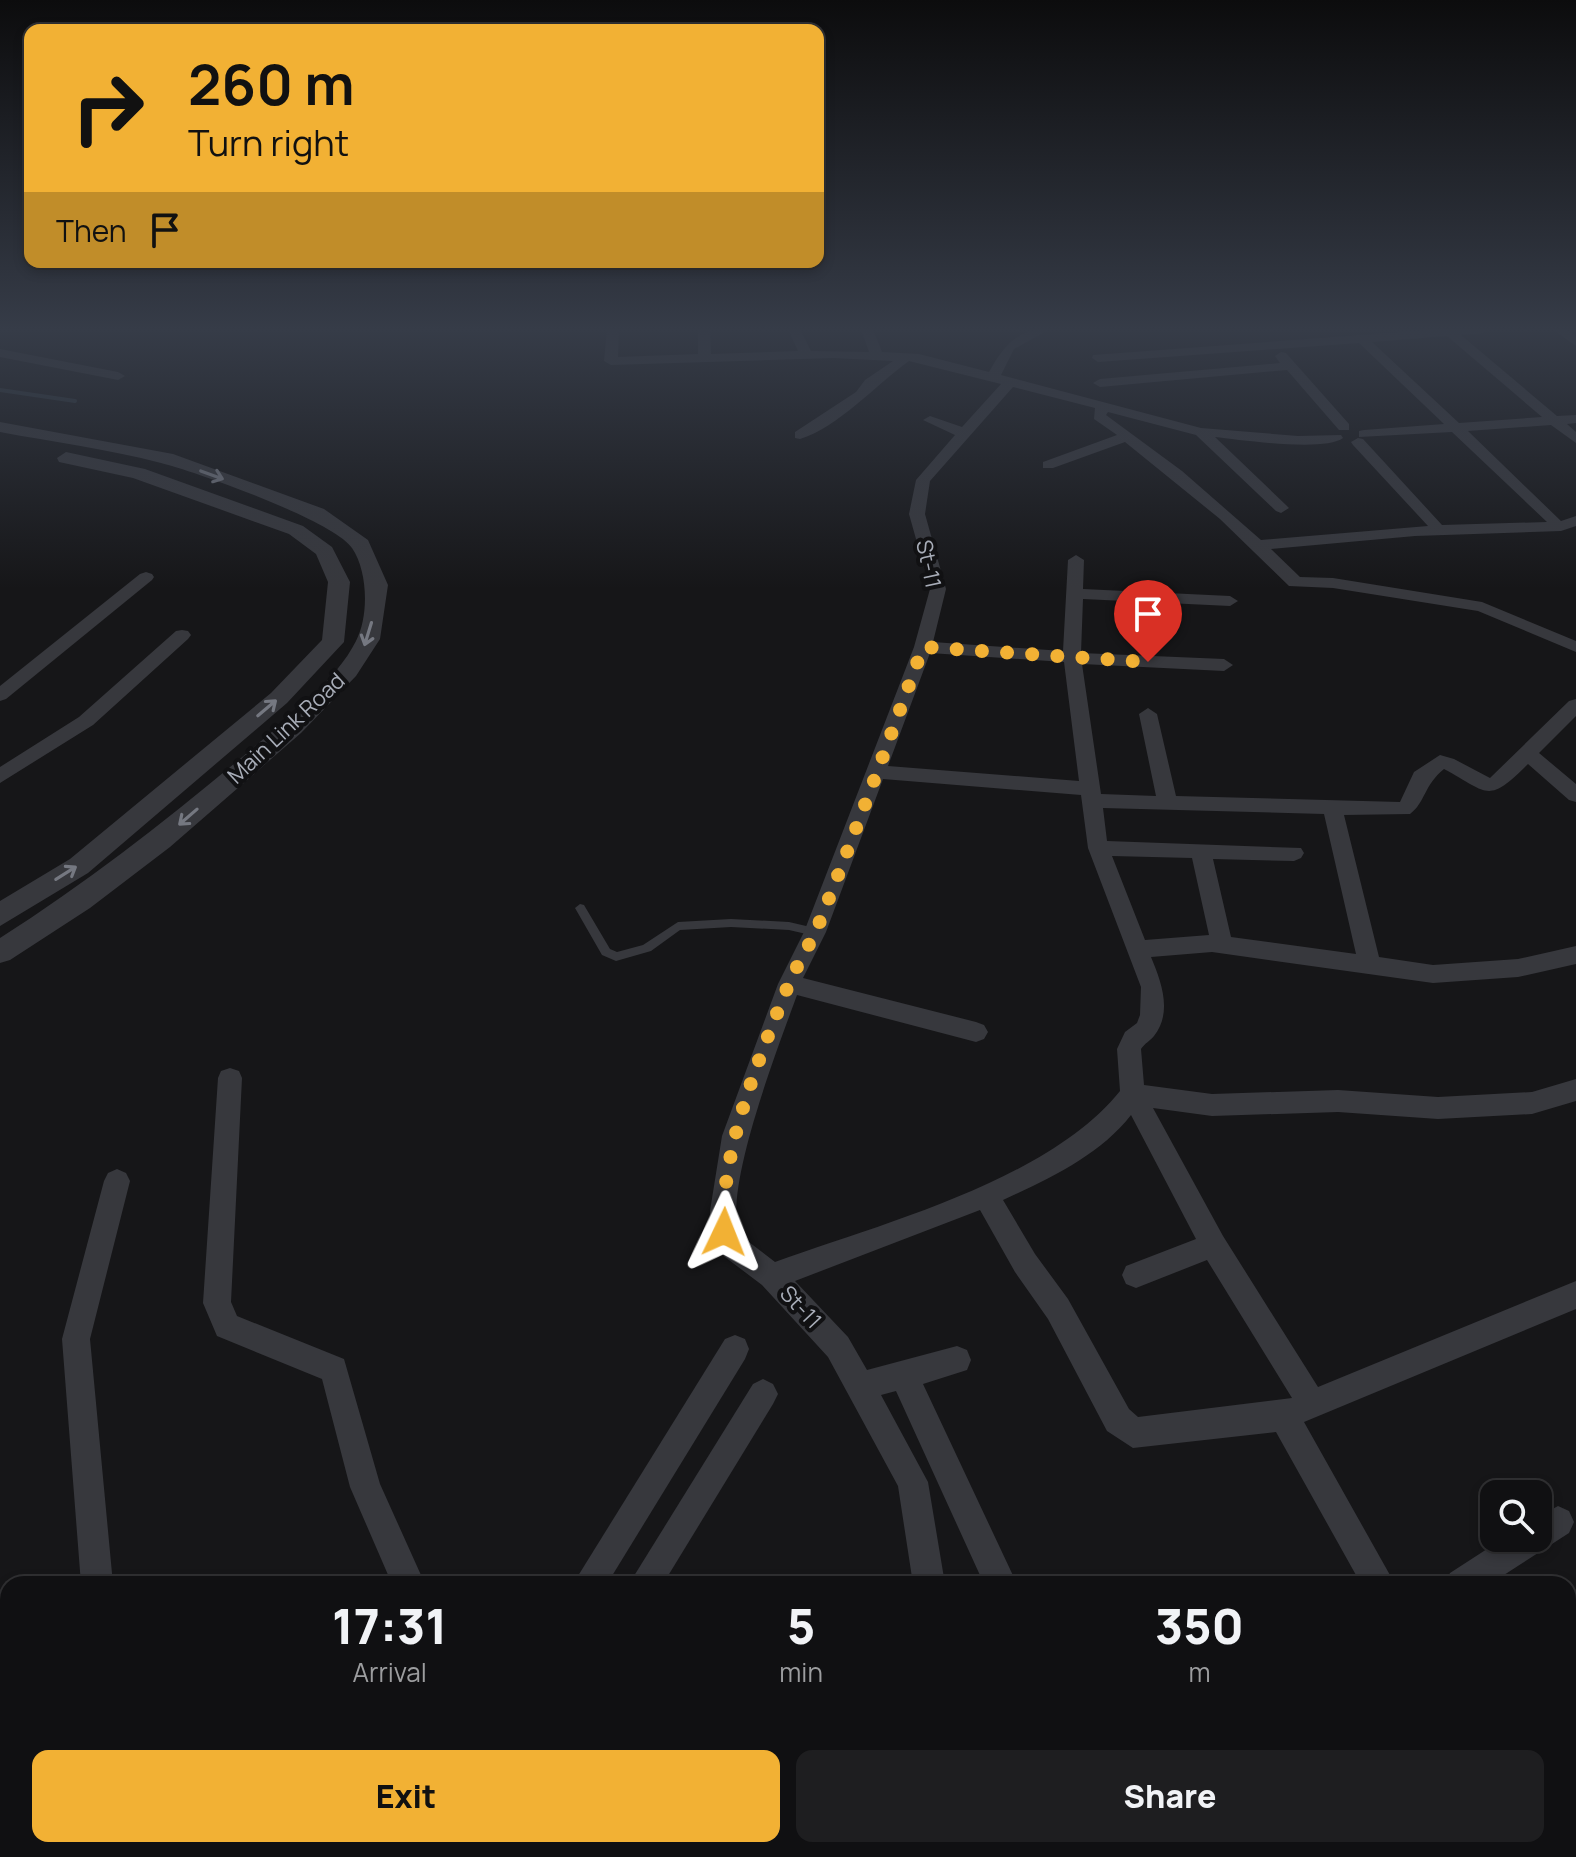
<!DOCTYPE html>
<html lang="en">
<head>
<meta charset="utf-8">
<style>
	:root { --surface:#101012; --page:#1e1e20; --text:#f1f3f6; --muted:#9c9d9f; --line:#303032; --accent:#f2b134 }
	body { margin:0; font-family:Manrope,sans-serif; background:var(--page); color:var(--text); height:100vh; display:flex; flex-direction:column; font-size:30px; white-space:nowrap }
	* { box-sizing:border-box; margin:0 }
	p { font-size:26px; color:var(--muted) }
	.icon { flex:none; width:44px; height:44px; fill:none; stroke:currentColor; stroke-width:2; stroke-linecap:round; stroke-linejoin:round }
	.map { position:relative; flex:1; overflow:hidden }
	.drawer { position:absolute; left:0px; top:1576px; width:1576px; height:282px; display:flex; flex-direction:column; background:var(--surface); border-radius:24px 24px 0 0; box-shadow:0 4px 12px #0003,0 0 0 2px var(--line) }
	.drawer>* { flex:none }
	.banner { position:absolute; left:24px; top:24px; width:800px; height:244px; border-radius:16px; box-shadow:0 4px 12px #0003,0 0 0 2px var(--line); background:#f2b134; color:#111; overflow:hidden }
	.fabs { position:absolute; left:1480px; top:1480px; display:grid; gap:16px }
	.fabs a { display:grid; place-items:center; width:72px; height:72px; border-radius:16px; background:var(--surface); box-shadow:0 4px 12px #0003,0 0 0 2px var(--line); font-size:40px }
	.pin { position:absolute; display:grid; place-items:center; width:68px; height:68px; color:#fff; margin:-82px -34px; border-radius:50% 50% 50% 0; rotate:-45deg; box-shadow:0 0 8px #0007 }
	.pin .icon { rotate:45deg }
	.me { position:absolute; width:88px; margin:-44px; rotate:2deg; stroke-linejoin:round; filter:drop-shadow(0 0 6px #0008) }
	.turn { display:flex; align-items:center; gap:28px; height:168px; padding:0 32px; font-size:36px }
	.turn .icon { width:104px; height:104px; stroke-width:2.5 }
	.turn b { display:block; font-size:56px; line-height:68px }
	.then { display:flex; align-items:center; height:76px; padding:0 32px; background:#0003; gap:16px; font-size:30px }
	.eta { display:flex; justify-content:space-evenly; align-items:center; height:136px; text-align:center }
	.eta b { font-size:48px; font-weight:800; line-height:56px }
	.primary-button { display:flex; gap:16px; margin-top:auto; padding:16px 32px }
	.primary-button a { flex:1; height:92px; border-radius:16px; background:var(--accent); color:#111; font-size:32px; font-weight:800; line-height:92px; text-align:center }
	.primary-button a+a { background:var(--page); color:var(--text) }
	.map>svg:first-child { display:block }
</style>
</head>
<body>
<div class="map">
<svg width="1576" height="1857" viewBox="0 0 1576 1857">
	<rect width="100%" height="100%" fill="#161618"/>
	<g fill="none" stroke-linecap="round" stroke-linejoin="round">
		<path stroke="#2c353c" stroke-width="4" d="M0,390L75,401"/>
		<path fill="#37383d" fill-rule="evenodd" d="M580,904L584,905L610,949L617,952L643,945L678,922L731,919L789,922L819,929L821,932L819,935L815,936L789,930L731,927L680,930L651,951L616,961L602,955L575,908Z"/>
		<g fill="#37383d" fill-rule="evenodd">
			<path d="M607,329H619L618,357L698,354V329H710L711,354L798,351L788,329H800L811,351L869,352L861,329H873L882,352L919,354L989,372C1004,345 1017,329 1050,329L1014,349L1001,375L1201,428L1298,436L1341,435L1343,438C1325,452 1241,440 1215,437L1286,505L1289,508L1281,513L1276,511L1196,435L1108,412L1106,415L1182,471L1261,540L1428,526L1353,445L1351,442L1358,438L1363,439L1442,525L1547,522L1452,432L1359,437V431L1364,430L1444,424L1359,343L1098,362L1092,358L1093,355L1441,329H1489L1483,333L1461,335L1557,416L1576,415V423L1567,424L1576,432V443L1551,425L1468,431L1561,521L1576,516V526L1561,531L1415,536L1271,549L1300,577L1333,578L1482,602L1576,641V652L1478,611L1333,588L1289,586L1220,519L1125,442L1053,468H1043V462L1117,435L1094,419L1095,408L1013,387L930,481L925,514L946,589L933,642L1063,651L1068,560L1076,555L1084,560L1083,589L1230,596L1238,601L1230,606L1083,599L1081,653L1224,659L1233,665L1224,671L1082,664L1101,794L1156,796L1139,714L1148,708L1157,714L1176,796L1400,802L1414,772L1440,755L1454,759L1490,778L1569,701L1576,699V716L1539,753L1576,784V802L1569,800L1528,764C1487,805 1489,793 1444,769C1424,785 1425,803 1410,814L1344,815L1379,957L1433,965L1518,959L1576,946V964L1518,977L1433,983L1212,952L1151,957C1161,981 1173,1012 1154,1036C1150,1041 1145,1043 1141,1049L1144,1085L1212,1094L1338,1090L1438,1097L1532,1092L1576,1079V1101L1532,1114L1438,1119L1338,1112L1212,1116L1153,1108L1223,1236L1318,1387L1576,1281V1309L1304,1422L1395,1584H1361L1276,1432L1133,1448L1107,1431L1048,1319L1015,1272L980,1210L795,1281L848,1337L867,1370L957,1346L967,1350L971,1360L967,1370L923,1384L1017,1584H984L896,1391L881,1395L928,1482L945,1584H913L898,1486L828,1357L762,1285L721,1254L711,1232L710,1211L722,1136L778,984L804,932L914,647L930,589L909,514L916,480L955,435L923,420L930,416L962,427L1001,384L909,361C877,384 837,428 800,439L795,438V432L856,392L865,380L893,361L833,358L611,365L604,361ZM1447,336L1542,417L1459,423L1372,342ZM930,653L1064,662L1079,781L888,766ZM883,779L1081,795L1088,848L1141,987L1140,1015L1137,1023L1125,1032L1117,1049L1120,1091C1049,1180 881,1224 775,1262L741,1236C719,1197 781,1040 797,995L976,1042L984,1039L988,1032L984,1025L976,1022L803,978L826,932ZM1103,808L1324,814L1356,954L1231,937L1213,859L1294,861L1301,858L1304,853L1301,848L1107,841ZM1112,856L1192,858L1209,935L1145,940ZM1131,1115L1196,1239L1126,1266L1122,1275L1126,1284L1136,1288L1207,1260L1292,1398L1138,1417L1129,1409L1068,1299L1035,1254L1003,1200C1049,1179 1100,1155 1131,1115Z"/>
			<path d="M1552,329H1566L1576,336V346Z"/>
			<path d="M0,349L118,372L125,376L118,380L0,357Z"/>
			<path d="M1281,352L1286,353L1349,424V430H1339L1287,370L1100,387L1093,383L1100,379L1280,363L1275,356Z"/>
			<path d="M146,572L152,574L154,577L152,580L6,699L0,701V686L140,574Z"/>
			<path d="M182,630L188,631L191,635L188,639L93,725L0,783V767L79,717L176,631Z"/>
			<path d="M230,1068L239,1071L242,1078L231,1302L237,1316L344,1359L380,1484L425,1584H392L350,1487L322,1379L217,1336L203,1303L218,1078L221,1071Z"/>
			<path d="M117,1169L126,1173L130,1181L90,1339L113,1584H81L62,1339L104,1181L108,1173Z"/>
			<path d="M735,1335L745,1339L749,1349L745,1359L607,1584H573L725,1339Z"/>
			<path d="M763,1379L773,1384L778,1394L773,1404L663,1584H629L753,1384Z"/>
			<path d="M1558,1506L1569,1511L1574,1522L1569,1533L1490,1584H1445L1450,1573L1504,1538H1538V1517Z"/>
			<path d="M1568,1709L1576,1712V1752L1568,1749Z"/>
			<path d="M1568,1835L1576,1842V1857H1544L1541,1850H1568Z"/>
			<rect x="106" y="1850" width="36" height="7"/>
			<path d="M658,1850H696L699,1857H661Z"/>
			<path d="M951,1850H987L990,1857H954Z"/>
			<path d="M1214,1850H1251L1254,1857H1217Z"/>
			<path d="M1344,1850H1387L1384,1857H1341Z"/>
		</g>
		<g fill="#37383d" fill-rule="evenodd">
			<path d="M0,422L173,454L324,509L368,540L388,585L380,639L356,676L301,733L170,847L90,908L10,960L0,963V938C88,882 167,820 247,753C282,723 335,683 356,641C369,617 368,571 352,548C334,521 197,472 161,463C108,449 53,442 0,432Z"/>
			<path d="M66,452L145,469L303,526L332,547L350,582L344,642L287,703L88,873L0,926V901L70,859L271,693L322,640L328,582L316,554L289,534L133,478L59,462L57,458Z"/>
		</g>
	</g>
	<defs><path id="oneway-shaft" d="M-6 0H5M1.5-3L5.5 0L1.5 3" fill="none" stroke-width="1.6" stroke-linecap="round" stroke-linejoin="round" transform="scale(2)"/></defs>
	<g stroke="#757881">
		<use href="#oneway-shaft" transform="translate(212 475) rotate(20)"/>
		<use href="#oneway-shaft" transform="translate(368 634) rotate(107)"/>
		<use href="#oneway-shaft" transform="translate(267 708) rotate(-40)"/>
		<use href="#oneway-shaft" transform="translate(188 817) rotate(139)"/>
		<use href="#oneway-shaft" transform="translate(66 873) rotate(-32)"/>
	</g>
	<linearGradient id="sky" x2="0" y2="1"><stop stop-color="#0c0c0d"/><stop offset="0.56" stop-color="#363c48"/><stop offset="1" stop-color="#363c48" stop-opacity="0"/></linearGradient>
	<rect width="1576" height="589" fill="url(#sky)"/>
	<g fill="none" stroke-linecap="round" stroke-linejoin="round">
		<path stroke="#f2b134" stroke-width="14" stroke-dasharray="0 25.2" d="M724,1232C719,1155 759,1058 788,986C796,966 809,947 818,926C855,834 889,740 923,647L1148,662"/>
	</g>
	<g text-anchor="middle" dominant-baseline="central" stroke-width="8" stroke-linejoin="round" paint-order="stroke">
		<g font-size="22" fill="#a8adb8" stroke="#111113">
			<text transform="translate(929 564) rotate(78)">St-11</text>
			<text transform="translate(286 728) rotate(-43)">Main Link Road</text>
			<text transform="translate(801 1307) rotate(47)">St-11</text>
		</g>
	</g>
</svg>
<div class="fabs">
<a><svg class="icon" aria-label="search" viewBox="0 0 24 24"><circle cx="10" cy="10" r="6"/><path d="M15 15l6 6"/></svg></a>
</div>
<div class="pin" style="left:1148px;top:662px;background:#d93025"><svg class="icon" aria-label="arrive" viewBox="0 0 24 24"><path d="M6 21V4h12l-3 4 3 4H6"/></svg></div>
<svg class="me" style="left:724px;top:1232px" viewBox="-20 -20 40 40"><path d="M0-17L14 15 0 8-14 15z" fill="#f2b134" stroke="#fff" stroke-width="4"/></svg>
<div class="banner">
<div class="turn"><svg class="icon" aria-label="right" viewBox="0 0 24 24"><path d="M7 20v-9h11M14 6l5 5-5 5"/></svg><div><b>260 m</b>Turn right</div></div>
<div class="then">Then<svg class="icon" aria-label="arrive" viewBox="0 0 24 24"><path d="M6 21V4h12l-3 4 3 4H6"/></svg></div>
</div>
<section class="drawer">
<div class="eta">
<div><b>17:31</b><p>Arrival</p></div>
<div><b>5</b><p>min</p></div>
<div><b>350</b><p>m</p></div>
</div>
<div class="primary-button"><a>Exit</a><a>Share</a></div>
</section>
</div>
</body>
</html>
